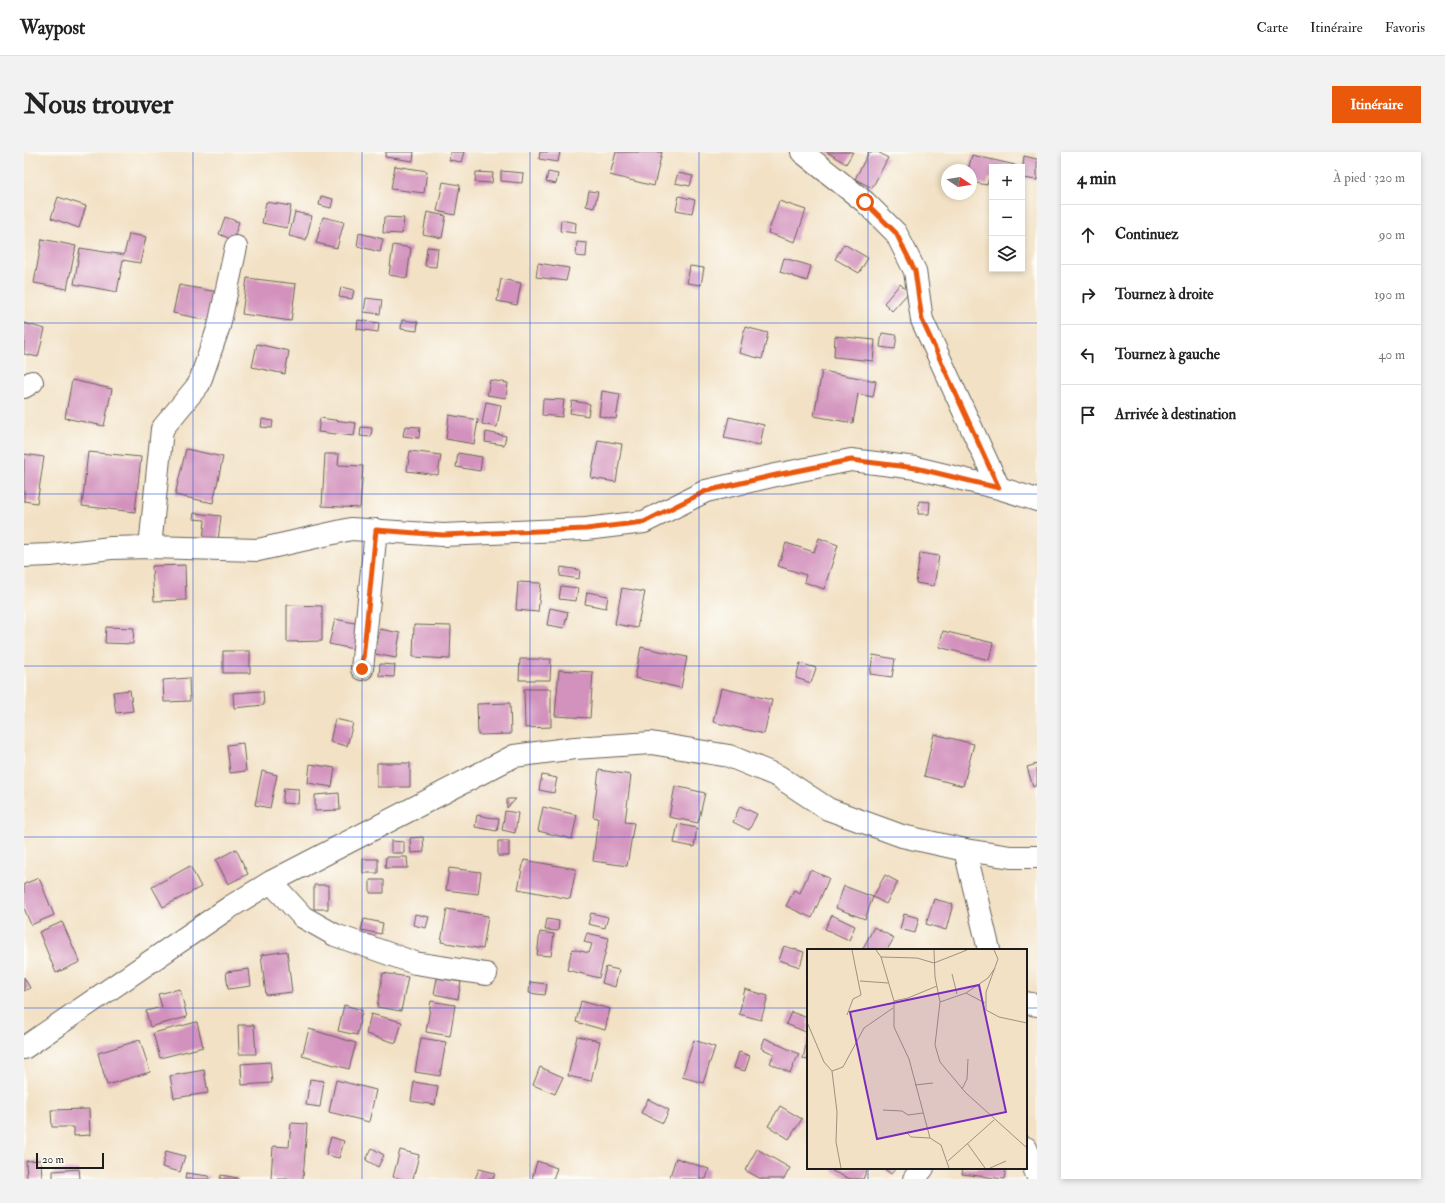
<!DOCTYPE html>
<html lang="fr">
<meta charset="utf-8">
<style>
:root{--surface:#fff;--page:#f2f2f2;--text:#222;--muted:#767676;--line:#e0e0e0;--accent:#ea580c}
body{margin:0;font-family:"IM FELL Double Pica",serif;background:var(--page);color:var(--text)}
.controls{position:absolute;right:12px;top:12px;display:grid;overflow:hidden;border-radius:0px;box-shadow:0 2px 6px #0003}
.controls button{width:36px;height:36px;display:grid;place-items:center;padding:0;border:0;border-bottom:1px solid var(--line);background:var(--surface);color:var(--text);font:20px sans-serif}
.compass{position:absolute;left:917px;top:12px;width:36px;height:36px;border-radius:50%;background:var(--surface);box-shadow:0 2px 6px #0003;rotate:102deg}
.scale{position:absolute;left:12px;bottom:10px;width:68px;box-sizing:border-box;padding-left:4px;border:2px solid #1c1c1c;border-top:0;font-size:11px;line-height:14px;white-space:nowrap;color:#1c1c1c;-webkit-text-stroke:3px #fdfcf7;paint-order:stroke}
.stop{position:absolute;width:12px;height:12px;margin:-9px;border:3px solid #ea580c;border-radius:50%;background:#fff}
.stop.end{background:#ea580c;border-color:#fff;box-shadow:0 1px 4px #0008}
.list{margin:0;padding:0;list-style:none}
h2{display:flex;justify-content:space-between;align-items:center;height:52px;margin:0;padding:0 16px;font-size:17px}
h2 small{font-size:13px;font-weight:400;color:var(--muted)}
.list li{display:grid;grid-template-columns:26px 1fr auto;gap:12px;align-items:center;box-sizing:border-box;height:60px;padding:0 16px;border-top:1px solid var(--line)}
.list b{display:block;font-size:15px;white-space:nowrap}
.list em{font-size:13px;font-style:normal;color:var(--muted)}
.icon{flex:none;width:22px;height:22px;fill:none;stroke:currentColor;stroke-width:2;stroke-linecap:round;stroke-linejoin:round}
.map{position:relative;flex:none;width:1013px;height:1027px;overflow:hidden;border-radius:0px}
header{display:flex;align-items:center;gap:24px;box-sizing:border-box;height:56px;padding:0 20px;background:var(--surface);border-bottom:1px solid var(--line)}
header strong{font-size:19px}
nav{display:flex;gap:22px;margin-inline-start:auto;font-size:14px}
.intro{display:flex;align-items:center;justify-content:space-between;box-sizing:border-box;height:96px;padding:0 24px}
h1{margin:0;font-size:28px}
.button{padding:10px 18px;border-radius:0px;background:var(--accent);color:#fff;font-size:14px;font-weight:700}
main{display:flex;gap:24px;padding:0 24px}
aside{flex:1;background:var(--surface);border-radius:0px;box-shadow:0 2px 6px #0003}
.map>svg:first-child{display:block}
</style>
<header>
<strong>Waypost</strong>
<nav><a>Carte</a><a>Itinéraire</a><a>Favoris</a></nav>
</header>
<div class="intro"><h1>Nous trouver</h1><a class="button">Itinéraire</a></div>
<main>
<div class="map">
<svg width="1013" height="1027" viewBox="0 0 1013 1027">
<rect width="100%" height="100%" fill="#fdfcf7"/>
<filter id="ink" filterUnits="userSpaceOnUse"><feTurbulence type="fractalNoise" baseFrequency=".025" numOctaves="2"/><feDisplacementMap in="SourceGraphic" scale="8" xChannelSelector="R" yChannelSelector="G"/><feConvolveMatrix kernelMatrix="1 2 1 2 8 2 1 2 1" color-interpolation-filters="sRGB"/></filter>
<filter id="wash" filterUnits="userSpaceOnUse"><feTurbulence type="fractalNoise" baseFrequency=".012" numOctaves="4" result="noise"/><feDisplacementMap in="SourceGraphic" scale="16" xChannelSelector="R" yChannelSelector="G"/><feGaussianBlur stdDeviation="0.9" result="paint"/><feColorMatrix in="noise" values="0 0 0 0 0 0 0 0 0 0 0 0 0 0 0 0 0 1.4 0 .05"/><feComposite in="paint" operator="in"/></filter>
<g filter="url(#wash)">
<rect width="100%" height="100%" fill="#f2e1c5"/>
<g id="blocks">
<!-- building -->
<path fill="#d392bd" d="M362,0H390L389,9L361,5Z
M426,0H440L437,10L425,8Z
M516,0H536L534,10L515,7Z
M592,0H638L630,34L586,23Z
M803,0H829L822,12Z
M845,0H854L864,6L848,36L831,27Z
M948,3L991,13L990,15H968V26H965L963,33L947,30V18H944Z
M1000,4L1013,7V28L998,26Z
M371,14L403,19L400,41L367,37Z
M477,19L499,21L498,31L477,29Z
M452,20L469,21L468,31L451,30Z
M524,20L534,22L532,32L522,30Z
M654,21L669,24L666,34L651,31Z
M419,30L436,33L431,63L413,59Z
M565,39L574,40L570,56L562,54Z
M297,44L309,47L307,56L295,53Z
M655,44L671,48L668,61L652,58Z
M34,45L62,54L55,76L27,66Z
M755,49L782,58L771,90L744,81Z
M242,50L267,54L263,76L238,71Z
M271,60L288,64L282,88L265,84Z
M403,60L422,64L418,86L399,82Z
M201,65L215,70L209,88L195,82Z
M299,65L320,70L313,96L292,91Z
M360,65L380,66L378,82L359,81Z
M537,68L552,71L551,81L536,79Z
M335,81L359,87L356,100L333,94Z
M105,82L122,85L116,111L99,108L93,140L50,132L56,96L100,103Z
M18,87L52,94L43,137L10,131Z
M553,90L563,91L562,105L552,104Z
M820,92L844,106L835,121L811,107Z
M369,93L387,96L383,126L365,123Z
M403,95L414,96L412,115L401,114Z
M760,106L787,114L783,129L756,120Z
M514,111L545,116L542,129L512,125Z
M666,114L680,116L677,133L663,131Z
M223,126L272,132L267,169L218,162Z
M477,127L497,131L493,153L473,149Z
M876,132L885,140L868,159L860,151Z
M155,133L194,140L188,169L149,161Z
M317,135L330,138L328,147L315,145Z
M342,146L358,148L356,162L340,160Z
M334,168L355,171L354,180L333,177Z
M378,168L394,170L393,179L377,177Z
M0,171L21,177L14,205L0,202Z
M721,175L744,181L738,207L715,201Z
M858,181L873,183L871,197L856,195Z
M811,184L851,188L849,209L810,205Z
M233,192L265,199L261,222L228,215Z
M798,219L852,229L849,245L834,242L829,271L790,264Z
M48,228L88,237L80,274L41,266Z
M466,228L484,231L482,246L463,243Z
M578,239L596,242L592,267L575,264Z
M519,247L540,248L538,265L518,263Z
M548,249L566,252L564,264L546,261Z
M462,250L477,253L473,275L458,272Z
M425,263L454,268L450,292L422,287Z
M705,265L740,273L736,293L700,286Z
M296,266L332,271L330,284L294,280Z
M238,267L249,269L248,276L237,275Z
M381,274L396,275L395,286L379,284Z
M337,275L348,276L347,285L336,284Z
M462,280L482,284L480,293L461,290Z
M574,288L598,292L592,330L567,326Z
M162,297L199,305L189,351L151,343Z
M386,299L417,303L414,323L383,319Z
M64,300L117,305L111,360L58,354Z
M434,301L458,305L456,319L432,315Z
M0,302L20,305L13,351L0,349Z
M301,302H315L314,313L339,314L336,356L298,354Z
M895,349L906,350L905,362H894Z
M170,361L197,364L194,389L179,388L181,368L169,367Z
M795,386L814,393L800,437L780,430L782,423L754,414L762,391L790,400Z
M896,401L915,404L910,434L892,431Z
M161,413L162,448L130,449L128,414Z
M537,415L556,418L555,427L536,424Z
M494,430L517,431L514,460L492,458Z
M537,434L554,436L552,449L535,447Z
M598,436L621,440L613,476L591,472Z
M563,440L584,444L582,456L561,452Z
M263,453L298,454V489L263,490Z
M526,456L544,460L540,476L523,473Z
M311,467L340,473L334,498L305,492Z
M390,473L427,474L426,507L389,505Z
M82,475L110,476L109,492L81,491Z
M356,477L376,481L372,506L351,502Z
M919,479L969,491L965,508L915,495Z
M617,495L663,505L657,536L611,526Z
M199,499H226V521H199Z
M849,503L871,507L868,525L846,522Z
M496,507H527L526,528H495Z
M776,511L792,516L787,531L772,526Z
M356,512L371,513L370,525L355,524Z
M535,518L569,520L566,566L531,564Z
M165,526L166,549L140,550L139,528Z
M697,536L748,548L740,582L689,570Z
M500,537H527V575L501,576Z
M106,538L109,559L92,561L89,540Z
M239,539L240,553L210,556L209,541Z
M486,551L487,582L454,583L453,552Z
M311,567L329,571L323,594L306,590Z
M910,582L950,592L939,634L900,624Z
M219,591L222,619L206,621L203,593Z
M353,611H386V635H353Z
M286,612L311,616L308,635L284,631Z
M1013,612V633L1009,635L1003,615Z
M575,618L607,623L601,670L610,671L603,714L569,709L574,666L569,665Z
M238,619L253,623L246,656L231,653Z
M518,623L533,626L530,641L515,638Z
M651,634L681,641L674,671L645,665Z
M260,636L275,637L274,652L258,651Z
M315,641L316,658L291,659V643Z
M483,647H492L483,656Z
M716,654L733,662L725,678L709,670Z
M519,655L553,663L548,687L514,679Z
M481,659L494,661L491,681L478,678Z
M453,663L475,667L473,679L451,675Z
M654,672L673,676L670,695L650,691Z
M399,685L400,700L387,701L386,686Z
M367,689L380,690V701H367Z
M474,689H485V704H474Z
M212,697L224,722L204,732L192,708Z
M362,705H383L384,716H361Z
M339,707H354V721H339Z
M500,708L552,717L546,747L494,737Z
M166,714L177,735L139,755L128,735Z
M425,716L457,720L454,742L422,738Z
M786,718L805,726L788,766L762,754L770,738L776,741Z
M861,723L874,730L862,752L849,745L841,767L812,756L820,734L849,745Z
M15,726L30,763L7,773L0,756V732Z
M346,728H360V741H346Z
M290,733H304V757H290Z
M910,747L929,752L922,778L902,772Z
M423,757L464,764L459,797L417,790Z
M567,761L584,765L581,776L564,772Z
M391,762L405,765L402,776L389,773Z
M880,762L895,766L891,781L876,777Z
M808,763L831,774L825,788L801,777Z
M340,767L359,771L357,782L337,778Z
M523,767L535,769L534,779L521,778Z
M38,770L56,810L32,821L15,780Z
M850,775L870,786L863,798H838Z
M516,780L530,782L527,804L513,803Z
M563,781L585,786L575,826L543,818L548,797L565,801L568,792L560,790Z
M760,794L780,800L776,815L755,808Z
M263,799L268,840L242,843L237,803Z
M582,815L595,818L591,835L578,831Z
M225,817L227,834L204,837L202,820Z
M359,821L384,825L377,859L353,855Z
M0,825L6,836L0,839Z
M413,826L437,830L434,847L410,842Z
M506,830L523,832L521,843L505,841Z
M156,837L163,865L126,875L122,859L138,855L134,842Z
M721,837L744,844L737,868L715,862Z
M407,849L431,853L426,884L402,880Z
M557,849L586,857L581,878L552,870Z
M320,853L338,858L333,883L314,879Z
M767,860L784,866V875L782,880L762,872Z
M347,862L378,870L372,891L342,882Z
M173,870L179,895L136,906L129,881Z
M214,873H230L232,902H215Z
M285,877L332,891L325,917L278,904Z
M553,884L576,889L567,929L544,924Z
M397,886L422,890L416,924L391,920Z
M741,886L775,902L766,921L746,911L750,902L737,896Z
M783,887H784V908L779,907Z
M116,888L126,920L83,933L74,901Z
M670,888L691,895L679,931L658,925Z
M715,900L726,904L721,919L710,916Z
M246,910L248,931L218,933L217,912Z
M516,915L539,925L531,942L509,933Z
M180,918L184,941L150,946L146,924Z
M286,927L300,929L296,955L282,953Z
M312,928L352,938L345,970L305,960Z
M390,930L414,934L411,953L387,949Z
M624,947L645,958L639,971L617,961Z
M756,954L778,967L765,987L744,974Z
M65,957L66,983L50,984V975H28L27,958Z
M267,971L283,972L279,1027H247L249,994L265,995Z
M307,985L320,989L315,1006L302,1003Z
M348,996L360,1003L354,1015L342,1008Z
M733,997L766,1016L760,1027H737L721,1018Z
M376,998L395,1003L389,1027H378L369,1025Z
M142,999L161,1004L156,1020L138,1015Z
M652,1006L685,1017L682,1027H645Z
M17,1008L18,1027H3L2,1009Z
M513,1009L533,1016L529,1027H508Z
M809,1016H844L839,1027H826L808,1019Z
M859,1016H872L867,1022Z
M939,1016H982L980,1027L938,1022Z
M55,1017L56,1027H29V1019Z
M455,1017L471,1021L469,1027H451Z
M162,1021L185,1024V1027H161Z
M197,1023L214,1026V1027H196Z"/>
</g>
</g>
<g filter="url(#ink)">
<use href="#blocks" fill-opacity="0" stroke="#676157" stroke-width="1"/>
<g fill="none" stroke-linecap="round" stroke-linejoin="round">
<!-- minor casing -->
<g stroke="#676157" stroke-width="24">
<path id="minor" d="M778,0L841,50L872,81L891,119L898,168L975,336
M0,235L8,230
M126,395L138,277L175,232L195,174L212,95
M0,404L26,403L87,396L126,395L234,398L327,377L419,383L562,377L620,370L682,339L752,323L827,308L892,316L975,336L1013,348
M338,517L352,378
M941,698L965,798
M247,730L279,765L311,783L391,811L462,822
M1002,851L1013,853
M1002,996L1013,1023
M890,1027L899,1016"/>
</g>
<!-- tertiary casing -->
<g stroke="#676157" stroke-width="24">
<path id="tertiary" d="M0,896L206,755L247,730L490,604L551,596L627,591L705,604L754,624L804,657L878,684L941,698L987,705H1013"/>
</g>
<!-- minor -->
<use href="#minor" stroke="#fff" stroke-width="22"/>
<!-- tertiary -->
<use href="#tertiary" stroke="#fff" stroke-width="22"/>
</g>
</g>
<g fill="none" stroke-linecap="round" stroke-linejoin="round" filter="url(#ink)">
<!-- route -->
<path stroke="#ea580c" stroke-width="5" d="M338,517L352,378L419,383L562,377L620,370L682,339L752,323L827,308L892,316L975,336L898,168L891,119L872,81L841,50"/>
</g>
<!-- grid -->
<path fill="none" stroke="#1d4ed8" stroke-width="1" stroke-opacity="0.55" d="M169,0V1027M338,0V1027M506,0V1027M675,0V1027M844,0V798M0,171H1013M0,342H1013M0,514H1013M0,685H1013M0,856H784M1002,856H1013M844,1016V1027"/>
<!-- overview -->
<g transform="translate(783 797)">
<rect width="220" height="220" fill="#f2e1c5"/>
<path fill="none" stroke="#9c9281" stroke-width="1" d="M69,1L74,8L110,9L127,14M127,1L128,28L133,53L128,96L133,113L159,144L220,199M187,1L191,10L179,43V61L192,68L220,74M74,8L87,52V78L102,110L123,189M127,14L160,1M145,25L150,45M53,32L81,34M159,44L178,54M87,52L101,49L130,37M133,53L159,44L181,29L188,19M40,66L46,50L54,46L45,1M0,73L17,113L25,122L30,163L29,193L34,219M25,122L36,118L57,79L86,59M108,136L126,134M155,140L160,130L161,110M76,161L95,162L101,166L116,164M99,183L104,188L123,189L134,196L142,219M160,194L178,219M141,212L187,171M183,219L199,212"/>
<path fill="#7b2cbf" fill-opacity="0.15" stroke="#7b2cbf" stroke-width="2" d="M172,36L199,163L70,190L43,63Z"/>
<rect width="220" height="220" fill="none" stroke="#1c1c1c" stroke-width="2"/>
</g>
</svg>
<div class="controls">
<button>+</button>
<button>−</button>
<button><svg class="icon" aria-label="layers" viewBox="0 0 24 24"><path d="M12 4l9 5-9 5-9-5zM3 14l9 5 9-5"/></svg></button>
</div>
<svg class="compass" viewBox="-18 -18 36 36"><path d="M0-13l5 13h-10z" fill="#e53935"/><path d="M0 13l5-13h-10z" fill="#767676"/></svg>
<div class="scale">20 m</div>
<div class="stop" style="left:841px;top:50px"></div>
<div class="stop end" style="left:338px;top:517px"></div>
</div>
<aside>
<h2>4 min<small>À pied · 320 m</small></h2>
<ul class="list">
<li><svg class="icon" aria-label="ahead" viewBox="0 0 24 24"><path d="M12 20V5M6 11l6-6 6 6"/></svg><div><b>Continuez</b></div><em>90 m</em></li>
<li><svg class="icon" aria-label="right" viewBox="0 0 24 24"><path d="M7 20v-9h11M14 6l5 5-5 5"/></svg><div><b>Tournez à droite</b></div><em>190 m</em></li>
<li><svg class="icon" aria-label="left" viewBox="0 0 24 24"><path d="M17 20v-9H6M10 6l-5 5 5 5"/></svg><div><b>Tournez à gauche</b></div><em>40 m</em></li>
<li><svg class="icon" aria-label="arrive" viewBox="0 0 24 24"><path d="M6 21V4h12l-3 4 3 4H6"/></svg><div><b>Arrivée à destination</b></div></li>
</ul>
</aside>
</main>
